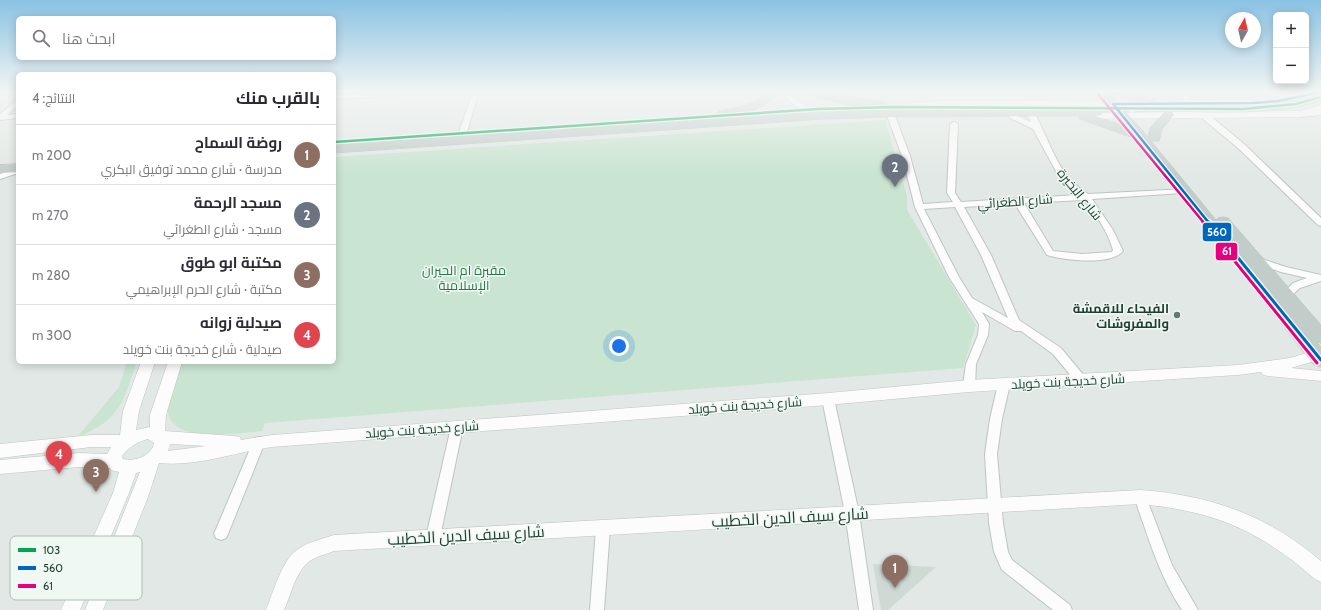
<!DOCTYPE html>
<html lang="ar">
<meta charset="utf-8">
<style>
:root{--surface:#fff;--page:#f7f7f7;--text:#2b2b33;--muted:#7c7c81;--line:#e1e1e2;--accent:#b45309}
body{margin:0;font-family:Cabin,Cairo,sans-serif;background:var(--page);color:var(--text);direction:rtl}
.controls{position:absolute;right:12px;top:12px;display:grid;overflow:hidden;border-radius:6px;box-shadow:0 2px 10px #0003}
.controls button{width:36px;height:36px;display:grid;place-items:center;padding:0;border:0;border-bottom:1px solid var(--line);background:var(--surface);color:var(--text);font:20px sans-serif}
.compass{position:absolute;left:1225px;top:12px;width:36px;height:36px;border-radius:50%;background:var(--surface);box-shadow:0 2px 10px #0003;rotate:8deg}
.you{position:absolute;left:619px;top:346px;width:14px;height:14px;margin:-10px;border:3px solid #fff;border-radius:50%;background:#1a73e8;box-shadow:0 0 0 6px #1a73e833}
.badge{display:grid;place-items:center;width:26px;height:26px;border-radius:50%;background:var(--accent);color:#fff;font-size:13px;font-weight:700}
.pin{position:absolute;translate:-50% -33px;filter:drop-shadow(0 1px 2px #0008)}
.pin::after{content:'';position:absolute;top:21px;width:14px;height:12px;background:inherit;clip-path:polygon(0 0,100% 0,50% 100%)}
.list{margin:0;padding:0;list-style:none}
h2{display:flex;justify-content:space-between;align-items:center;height:52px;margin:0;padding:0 16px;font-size:17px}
h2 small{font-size:13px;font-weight:400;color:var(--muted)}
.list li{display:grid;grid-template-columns:26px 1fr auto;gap:12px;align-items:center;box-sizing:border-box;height:60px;padding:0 16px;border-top:1px solid var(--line)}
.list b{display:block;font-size:15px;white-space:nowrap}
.list p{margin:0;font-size:13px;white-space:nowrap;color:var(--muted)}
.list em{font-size:13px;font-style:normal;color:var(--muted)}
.icon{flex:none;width:22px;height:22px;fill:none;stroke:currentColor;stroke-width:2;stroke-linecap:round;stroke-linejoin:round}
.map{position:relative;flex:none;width:1321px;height:610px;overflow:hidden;direction:ltr}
.search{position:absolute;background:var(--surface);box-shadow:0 2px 10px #0003;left:16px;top:16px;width:320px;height:44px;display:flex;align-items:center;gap:10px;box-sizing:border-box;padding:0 14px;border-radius:6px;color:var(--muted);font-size:15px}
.panel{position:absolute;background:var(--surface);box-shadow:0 2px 10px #0003;left:16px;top:72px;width:320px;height:292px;border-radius:6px;direction:rtl}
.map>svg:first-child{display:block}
</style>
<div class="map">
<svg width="1321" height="610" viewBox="0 0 1321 610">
<rect width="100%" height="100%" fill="#e2e8e5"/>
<!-- built -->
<path fill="#cfdad5" d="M873,564L936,567L888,610H881Z"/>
<!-- green -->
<path fill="#c9e4d0" d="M885,120L907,196V210L976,325L963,368L265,423L262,431C239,433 164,446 168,406C169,393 178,375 182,362H334V157Z
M127,362H137C122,402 122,418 80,436L79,435L119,387Z"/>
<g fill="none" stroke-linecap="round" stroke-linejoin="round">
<!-- trunk-tunnel -->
<path stroke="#bbc6c1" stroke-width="13" stroke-dasharray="13 6" stroke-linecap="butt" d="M1097,112H1152"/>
<!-- minor casing -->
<g stroke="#bfc5c2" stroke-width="2">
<path id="minor" d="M405,91H442L439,93L334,99V95Z
M473,91H479L467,132L466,134H460L459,132Z
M1175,91H1182L1195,104L1190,105Z
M1270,91H1277L1289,100L1284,101Z
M18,99V105L7,115L18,114V118L0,120V114Z
M887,111H893L894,113L910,156L923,204L953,202L947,193L950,124L954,122L958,124L955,193L961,202L1078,195L1065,184L1057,173L1033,129L1010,118L1009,116L1013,114L1031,122L1028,116L1032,114H1035C1047,136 1054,161 1071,181C1076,186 1082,190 1088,194L1186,189L1187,191L1186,193H1183L1092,199L1113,230L1123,251C1111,266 1063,260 1047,255L1015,204L964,207L991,255L1019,320L1061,348L1085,377L1087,380L1085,383L1081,384L1077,383L1053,354L1021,331H1015L982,312L989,324L988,335L976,364L975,386L973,389L969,390L965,389L963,386L966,364L978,335L979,324L949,277L915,207L902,156L886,113ZM1084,200C1096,214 1108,232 1113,250L1112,252L1082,254L1053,251L1024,203ZM955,207L981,255L1008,318L972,298L959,277L924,209Z
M1202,114H1208L1244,144L1321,218V226L1318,225L1238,148L1202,118Z
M18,168V173L0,179V174Z
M1256,257L1286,267L1321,275V281L1300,288L1289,298H1283L1281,296L1293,283L1307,278L1281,272L1253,262L1251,260Z
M1004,380L1008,381L1010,384L1002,419L997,454L1003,523L1008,552L1012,560L1070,605L1072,610H1053L1002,570L994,552L989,523L985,454L990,419L998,384L1000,381Z
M828,395L832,396L834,399L859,513L873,610H859L845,513L822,399L824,396Z
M457,422L461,424L463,427L440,537L438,541L433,543L428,541L426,537L451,427L453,424Z
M259,437L263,438L265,442L228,534L226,538L221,540L216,538L214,534L253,442L255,438Z
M1140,491L1145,493L1146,497L1172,565L1198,610H1182C1159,576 1148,536 1134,497L1135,493Z
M603,522L608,524L610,528L604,610H590L596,528L598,524Z"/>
</g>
<!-- tertiary casing -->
<g stroke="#bfc5c2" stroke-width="1">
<path id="tertiary" d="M778,91H787L817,116L815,118H809Z
M1314,91H1321V95L1278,104L1253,106L937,107L901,110L896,107L901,104L937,101L1253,100L1278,98Z
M1321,105V111L1300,117L1082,119L1077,116L1082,113L1300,111Z
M1317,350L1321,351V359L1291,368L1321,371V381L1268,376L1263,375L1261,372L1238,375L969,392L828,405L272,447C235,452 197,467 159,463L148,497L103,610H85L140,472L136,473L129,493L80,610H61L113,493L119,472L111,470L110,468L79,467L0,474V460L79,453L107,454L111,447H91L0,458V444L91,435H120L123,411L141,362H155L139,411L136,430L150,427V415L168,362H182L166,415L165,431L234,436L240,437L241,440L272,435L828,393L969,380L1238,365L1290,358ZM148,439L154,443C152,456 134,462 123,459L122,456C129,447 137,442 148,439ZM170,444L206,446L168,451Z
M1140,490C1210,495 1267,515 1321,561V582L1315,579C1259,530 1214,511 1140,504L334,551C327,554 320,555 313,559C296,568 292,593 284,610H266C273,593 282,560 297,550C307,542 322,539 334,535Z"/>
</g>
<!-- secondary casing -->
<g stroke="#bbc4c1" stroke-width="2">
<path id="secondary" d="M1321,109V115L1300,117L1295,114L1300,111Z"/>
</g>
<!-- trunk casing -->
<g stroke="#bbc5c1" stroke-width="1">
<path id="trunk" d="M764,91H776C769,111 741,113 723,118L719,117L717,114L719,111C732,108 759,106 764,91Z
M801,91H821L883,102L887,103L889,106L887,109L883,110L840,103L803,93Z
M1096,91H1108L1148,137L1150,128L1164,112H1172L1174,115L1162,129L1159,141H1151L1216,220L1218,218L1223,217L1228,218L1321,325V343L1317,342L1321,347V367L1314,365L1136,139L1080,119L1078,116L890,117L824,119L334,153V145L824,111L890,109L1097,108L1101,109L1103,112L1101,115L1095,116L1125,126Z
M1111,91H1128L1157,101L1159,104L1259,105L1301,99L1321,93V101C1265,118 1205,112 1147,111L1143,110L1141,107L1143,104L1113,93Z
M18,164V172L0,173V165Z"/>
</g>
<!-- minor -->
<use href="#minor" fill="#fbfcfb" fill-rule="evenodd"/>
<!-- tertiary -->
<use href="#tertiary" fill="#fbfcfb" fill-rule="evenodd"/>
<!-- secondary -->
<use href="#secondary" fill="#fbfcfb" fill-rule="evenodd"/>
<!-- trunk -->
<use href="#trunk" fill="#c2ccc9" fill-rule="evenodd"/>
<!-- bus-1 casing -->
<g stroke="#eff8f3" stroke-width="5">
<path id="bus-1" d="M334,142L818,109L894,107L1243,109L1296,104L1321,97"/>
</g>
<!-- bus-2-far1 casing -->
<g stroke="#eff8f3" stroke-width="5">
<path id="bus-2-far1" d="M1113,104L1209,223
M1113,104L1253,103L1278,101L1321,92"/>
</g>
<!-- bus-2 casing -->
<g stroke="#eff8f3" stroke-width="6">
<path id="bus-2" d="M1209,222L1321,360"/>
</g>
<!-- bus-3-far1 casing -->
<g stroke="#eff8f3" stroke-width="5">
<path id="bus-3-far1" d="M1098,94L1204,223"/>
</g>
<!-- bus-3 casing -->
<g stroke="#eff8f3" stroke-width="6">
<path id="bus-3" d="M1203,222L1317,363"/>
</g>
<!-- bus-1 -->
<use href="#bus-1" stroke="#00a651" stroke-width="2.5"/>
<!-- bus-2-far1 -->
<use href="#bus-2-far1" stroke="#0065bd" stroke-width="2.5"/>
<!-- bus-2 -->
<use href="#bus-2" stroke="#0065bd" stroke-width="3"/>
<!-- bus-3-far1 -->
<use href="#bus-3-far1" stroke="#e5007d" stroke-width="2.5"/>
<!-- bus-3 -->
<use href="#bus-3" stroke="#e5007d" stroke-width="3"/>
</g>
<!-- sky -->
<linearGradient id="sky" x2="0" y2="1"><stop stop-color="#8ac2e3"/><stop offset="0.52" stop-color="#f2f5f3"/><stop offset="1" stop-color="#f2f5f3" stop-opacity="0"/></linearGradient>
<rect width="1321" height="176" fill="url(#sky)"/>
<!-- markers -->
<circle fill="#637a71" stroke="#eff8f3" stroke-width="1.5" cx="1177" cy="315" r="4"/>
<g text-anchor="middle" stroke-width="3" stroke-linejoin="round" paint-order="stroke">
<!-- street labels -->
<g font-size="13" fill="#1e3e33" stroke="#eff8f3">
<text transform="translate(1080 194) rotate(51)" y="5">شارع البخيرة</text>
<text transform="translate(1015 201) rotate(-4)" y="5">شارع الطغرائي</text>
<text transform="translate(1068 381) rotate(-3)" y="5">شارع خديجة بنت خويلد</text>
<text transform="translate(745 405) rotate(-4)" y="5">شارع خديجة بنت خويلد</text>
<text transform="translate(422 429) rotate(-4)" y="5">شارع خديجة بنت خويلد</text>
</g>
<!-- park labels -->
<g font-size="13" fill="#23793f" stroke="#eff8f3">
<text x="464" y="275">مقبرة ام الحيران<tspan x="464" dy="15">الإسلامية</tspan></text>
</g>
<!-- poi labels -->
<g font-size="13" font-weight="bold" fill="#1e3e33" stroke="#eff8f3" text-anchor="end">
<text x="1169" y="313">الفيحاء للاقمشة<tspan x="1169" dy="15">والمفروشات</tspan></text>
</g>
<!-- near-street labels -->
<g font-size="16" fill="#1e3e33" stroke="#eff8f3">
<text transform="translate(790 517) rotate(-3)" y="6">شارع سيف الدين الخطيب</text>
<text transform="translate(466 535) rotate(-3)" y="6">شارع سيف الدين الخطيب</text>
</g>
</g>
<!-- legend -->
<rect x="10" y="536" width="132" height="64" rx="6" fill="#eff8f3" stroke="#b0c0b9" stroke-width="1"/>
<rect x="18" y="548" width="18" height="4" fill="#00a651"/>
<rect x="18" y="566" width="18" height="4" fill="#0065bd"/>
<rect x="18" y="584" width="18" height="4" fill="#e5007d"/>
<g font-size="11" fill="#1e3e33">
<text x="43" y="554">103</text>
<text x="43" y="572">560</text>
<text x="43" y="590">61</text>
</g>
<g stroke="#eff8f3" stroke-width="1.5">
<rect x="1202" y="222" width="30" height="20" rx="4" fill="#0065bd"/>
<rect x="1215" y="242" width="23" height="19" rx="4" fill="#e5007d"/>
</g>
<g font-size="11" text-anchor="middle" font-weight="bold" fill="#fff">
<text x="1217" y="236">560</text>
<text x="1227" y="255">61</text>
</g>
</svg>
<div class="controls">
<button>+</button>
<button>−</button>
</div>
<svg class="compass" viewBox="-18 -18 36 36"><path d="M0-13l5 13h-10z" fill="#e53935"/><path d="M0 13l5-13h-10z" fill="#7c7c81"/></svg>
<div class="you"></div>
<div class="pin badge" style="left:895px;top:588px;background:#8d6e63">1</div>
<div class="pin badge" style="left:895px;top:187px;background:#6b7280">2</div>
<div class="pin badge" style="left:96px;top:492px;background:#8d6e63">3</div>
<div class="pin badge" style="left:59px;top:474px;background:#e0444e">4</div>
<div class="search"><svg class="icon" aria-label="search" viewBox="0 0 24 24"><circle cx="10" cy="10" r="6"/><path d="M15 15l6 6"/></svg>ابحث هنا</div>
<section class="panel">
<h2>بالقرب منك<small>النتائج: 4</small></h2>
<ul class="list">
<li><span class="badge" style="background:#8d6e63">1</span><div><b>روضة السماح</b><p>مدرسة · شارع محمد توفيق البكري</p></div><em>200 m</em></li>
<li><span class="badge" style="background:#6b7280">2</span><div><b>مسجد الرحمة</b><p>مسجد · شارع الطغرائي</p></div><em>270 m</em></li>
<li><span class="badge" style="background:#8d6e63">3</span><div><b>مكتبة ابو طوق</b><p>مكتبة · شارع الحرم الإبراهيمي</p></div><em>280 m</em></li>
<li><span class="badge" style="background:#e0444e">4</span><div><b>صيدلبة زوانه</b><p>صيدلية · شارع خديجة بنت خويلد</p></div><em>300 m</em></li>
</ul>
</section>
</div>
